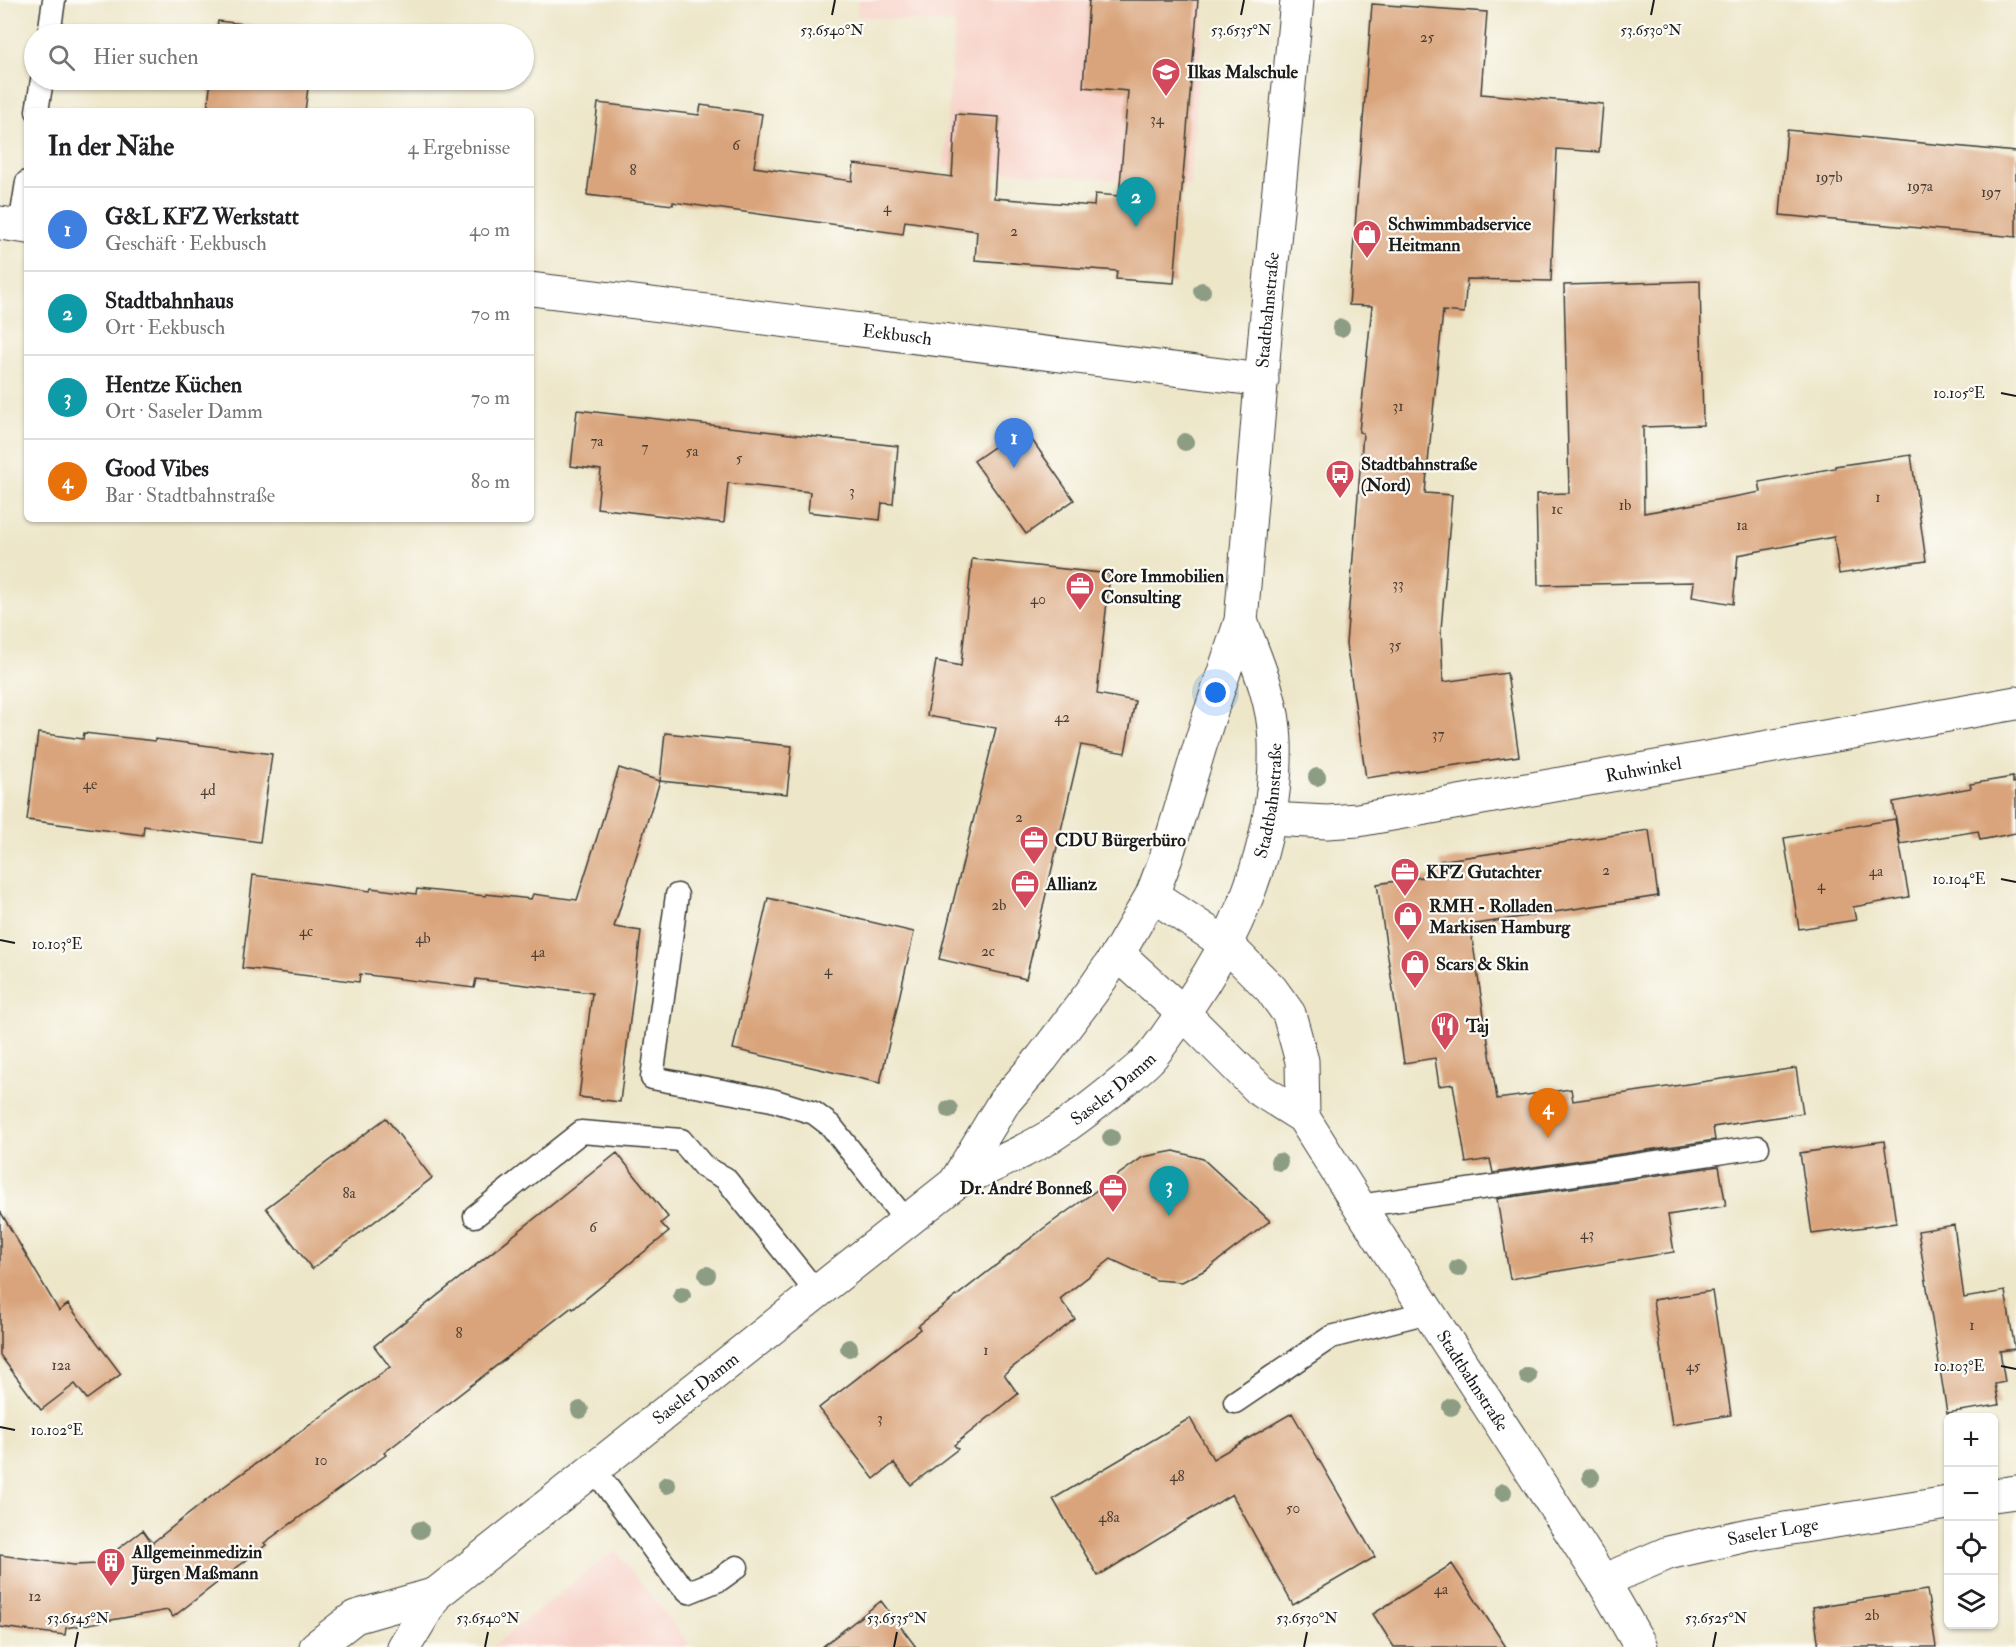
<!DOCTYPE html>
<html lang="de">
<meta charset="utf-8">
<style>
:root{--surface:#fff;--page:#f2f2f2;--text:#202124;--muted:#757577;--line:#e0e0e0;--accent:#0b8043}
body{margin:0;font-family:"IM FELL Double Pica",serif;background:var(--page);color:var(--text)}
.controls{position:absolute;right:18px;bottom:18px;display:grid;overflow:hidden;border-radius:9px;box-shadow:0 2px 4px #0004}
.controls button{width:54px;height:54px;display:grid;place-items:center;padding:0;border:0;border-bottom:2px solid var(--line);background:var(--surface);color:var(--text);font:30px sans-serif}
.you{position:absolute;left:1216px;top:693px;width:21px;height:21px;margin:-15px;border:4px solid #fff;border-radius:50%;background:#1a73e8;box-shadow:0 0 0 9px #1a73e833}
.badge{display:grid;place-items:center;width:39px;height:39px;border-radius:50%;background:var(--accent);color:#fff;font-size:20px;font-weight:700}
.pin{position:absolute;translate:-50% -50px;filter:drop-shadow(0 2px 3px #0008)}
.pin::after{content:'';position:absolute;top:32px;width:21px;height:18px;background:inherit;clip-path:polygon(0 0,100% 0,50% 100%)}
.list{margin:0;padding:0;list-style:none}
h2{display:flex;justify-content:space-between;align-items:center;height:78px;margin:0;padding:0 24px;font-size:26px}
h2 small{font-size:20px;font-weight:400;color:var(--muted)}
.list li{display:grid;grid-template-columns:39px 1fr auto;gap:18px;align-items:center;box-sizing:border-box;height:84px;padding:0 24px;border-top:2px solid var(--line)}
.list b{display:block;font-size:22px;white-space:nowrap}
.list p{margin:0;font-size:20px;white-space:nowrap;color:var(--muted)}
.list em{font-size:20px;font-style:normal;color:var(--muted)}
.icon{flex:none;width:33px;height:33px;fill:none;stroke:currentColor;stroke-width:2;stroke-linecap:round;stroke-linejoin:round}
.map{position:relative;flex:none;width:2016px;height:1647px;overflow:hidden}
.search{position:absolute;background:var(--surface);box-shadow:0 2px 4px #0004;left:24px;top:24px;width:510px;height:66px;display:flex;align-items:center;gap:15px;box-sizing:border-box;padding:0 21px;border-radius:33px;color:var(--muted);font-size:22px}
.panel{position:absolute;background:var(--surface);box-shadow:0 2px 4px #0004;left:24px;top:108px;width:510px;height:414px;border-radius:9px}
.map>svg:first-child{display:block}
</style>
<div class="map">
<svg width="2016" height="1647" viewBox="0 0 2016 1647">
<rect width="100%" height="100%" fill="#fdfcf7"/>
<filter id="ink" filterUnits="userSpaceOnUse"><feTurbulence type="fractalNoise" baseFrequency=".0167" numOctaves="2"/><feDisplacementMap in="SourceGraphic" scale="12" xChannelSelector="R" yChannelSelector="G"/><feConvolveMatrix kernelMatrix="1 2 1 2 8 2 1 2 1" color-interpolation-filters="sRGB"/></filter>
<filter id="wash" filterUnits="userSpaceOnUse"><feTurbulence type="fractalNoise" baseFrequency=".008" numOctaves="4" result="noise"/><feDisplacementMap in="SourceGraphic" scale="24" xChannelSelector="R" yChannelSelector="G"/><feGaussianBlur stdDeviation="1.35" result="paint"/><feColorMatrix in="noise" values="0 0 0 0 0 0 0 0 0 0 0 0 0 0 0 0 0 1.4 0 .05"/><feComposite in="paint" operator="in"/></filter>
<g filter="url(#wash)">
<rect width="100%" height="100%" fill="#ede6c9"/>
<!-- built -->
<path fill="#f7d1c8" d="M859,0H1204L1189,185L944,167L955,24L857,16Z
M615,1550L691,1647H492Z"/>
<g id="blocks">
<!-- building -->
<path fill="#d9a47c" d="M1089,0H1198L1174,283L1116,279L1117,271L975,260L977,231L905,221L903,234L673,202V205L587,195L598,103L699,115L701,105L762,114L754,167L852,181L854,164L952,177L956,114L999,117L994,198L1094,206L1095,194L1119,196L1128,91L1083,87Z
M1372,4L1487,12L1481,94L1603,104L1599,152L1557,149L1551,281L1467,279L1464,313L1443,311L1425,493L1452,495L1441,630L1443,682L1507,673L1519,756L1366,778L1346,644L1363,433L1359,432L1372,306L1349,305Z
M218,21L314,32L313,34H216Z
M211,80H309L305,111H207Z
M1787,130L2016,152V237L1780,215Z
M1700,281L1703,425L1643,427L1644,513L1761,492L1759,482L1835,468V466L1911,455L1926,561L1839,574L1834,537L1738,555L1733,604L1692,597L1694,582L1538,585L1536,494L1569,493L1564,285Z
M577,410L898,446L893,504L882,503L880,520L808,512L810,492L728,483L724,523L597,508L601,470L571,466Z
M1023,427L1074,500L1026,534L974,461Z
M972,559L1110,574L1097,694L1135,701L1125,753L1081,745L1026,979L939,959L996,728L927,716L936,661L961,666Z
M38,733L83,739L84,733L155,741V739L272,754L260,842L144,826L143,835L27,820Z
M665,733L792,746L787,794L660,781Z
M619,768L660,781L614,927L641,931L620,1102L579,1097L592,993L476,979L474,988L360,974L359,982L242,968L253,875L370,891L371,888L416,894L417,889L486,896V894L531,899L533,894L577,900Z
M2013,777V783L2016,782V833L1980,840L1978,831L1900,844L1893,802L1971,788L1970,784Z
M1895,819L1909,897L1853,907L1856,920L1799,929L1784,838Z
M1649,830L1658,896L1470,925L1497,1099L1571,1089L1573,1101L1796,1068L1803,1113L1713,1127L1715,1140L1493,1173L1490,1159L1466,1163L1453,1084L1439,1086L1435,1058L1404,1063L1377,884L1442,874L1440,861Z
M768,898L914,932L880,1083L733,1049Z
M386,1118L432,1178L312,1269L266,1208Z
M1884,1141L1896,1223L1812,1234L1800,1153Z
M1174,1151L1203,1159L1270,1221L1207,1269L1182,1282L1156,1280L1111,1259L1060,1299L1075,1319L1004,1374L1018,1394L954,1445L958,1449L911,1485L894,1463L874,1479L819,1408L920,1329L918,1326L1044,1228L1143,1157Z
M617,1153L668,1217L661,1223L669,1232L573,1309L572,1307L384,1453L386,1455L264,1543L266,1545L173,1617L168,1610L66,1628L65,1635L0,1627V1555L74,1565L98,1564L143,1530L152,1543L222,1488L390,1367L374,1346Z
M1719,1166L1726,1206L1668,1215L1674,1252L1510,1279L1497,1199Z
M0,1211L59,1311L68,1304L121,1374L87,1399L75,1384L41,1410L0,1355Z
M1954,1225L1964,1298L2005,1291L2015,1349L2000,1351L2005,1382L1995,1384L1999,1405L1947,1413L1918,1231Z
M1712,1291L1731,1415L1672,1425L1653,1300Z
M1292,1413L1375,1557L1293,1605L1232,1494L1098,1576L1053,1499L1190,1418L1213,1459Z
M1452,1564L1506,1647H1394L1373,1614Z
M1927,1590L1936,1647H1819L1813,1607Z
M881,1601L916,1647H822Z"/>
</g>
</g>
<g filter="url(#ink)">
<use href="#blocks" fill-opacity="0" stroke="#3b3a36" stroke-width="1.5"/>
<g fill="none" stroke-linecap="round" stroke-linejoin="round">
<!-- lane casing -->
<g stroke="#3b3a36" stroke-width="25">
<path id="lane" d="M49,34L54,0
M37,111L42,80
M20,226L27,182
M677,895L652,1078L772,1100L814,1113L831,1126L907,1222
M1359,1206L1758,1147
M475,1216L581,1132L681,1140L704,1167L725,1178L817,1293
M1235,1402L1331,1337L1428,1312
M594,1469L676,1580L689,1592L719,1580L737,1567"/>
</g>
<!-- street casing -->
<g stroke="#3b3a36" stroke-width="35">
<g id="street">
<path d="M0,223L27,227"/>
<path id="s1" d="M531,289L1262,380"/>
<path id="s2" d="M1270,819L1327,822L1358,820L2016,703"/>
<path d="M1994,1495L2016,1492"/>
<path id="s3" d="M1603,1581L1668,1553L1748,1535L1948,1503"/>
</g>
</g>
<!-- secondary casing -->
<g stroke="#3b3a36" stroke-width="35">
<g id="secondary">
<path d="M1152,895L1226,944L1271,989L1289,1014L1302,1061L1303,1117"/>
<path id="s4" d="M1118,954L1183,1013L1260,1090L1303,1117L1359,1206L1603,1581L1641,1647"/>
</g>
</g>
<!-- primary casing -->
<g stroke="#3b3a36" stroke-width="35">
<g id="primary">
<path id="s5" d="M955,1183L1004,1102L1042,1058L1091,993L1118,954L1152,895L1166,858L1207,723L1241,621L1265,336L1297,0"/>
<path d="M316,1647L355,1617L436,1594"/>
<path id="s6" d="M404,1647L436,1594L955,1183C986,1168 1019,1155 1049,1137C1072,1123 1093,1106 1114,1089C1126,1079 1138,1070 1149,1059C1159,1048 1167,1035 1176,1023C1236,942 1278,845 1275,742C1274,700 1256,660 1241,621"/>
</g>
</g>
<!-- lane -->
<use href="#lane" stroke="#fff" stroke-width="22"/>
<!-- street -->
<use href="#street" stroke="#fff" stroke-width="33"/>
<!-- secondary -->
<use href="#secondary" stroke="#fff" stroke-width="33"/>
<!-- primary -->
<use href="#primary" stroke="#fff" stroke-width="33"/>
</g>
<!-- trees -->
<g fill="#8d9d84">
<circle cx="1202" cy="291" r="9"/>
<circle cx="1341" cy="328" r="9"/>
<circle cx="1185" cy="442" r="9"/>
<circle cx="1317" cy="777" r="9"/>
<circle cx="949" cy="1109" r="9"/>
<circle cx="1111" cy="1138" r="9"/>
<circle cx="1279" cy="1162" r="9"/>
<circle cx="1458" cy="1268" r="9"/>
<circle cx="707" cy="1275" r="9"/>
<circle cx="682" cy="1295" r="9"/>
<circle cx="849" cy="1348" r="9"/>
<circle cx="1528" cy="1376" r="9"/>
<circle cx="1451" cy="1407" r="9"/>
<circle cx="580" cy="1410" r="9"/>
<circle cx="1591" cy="1477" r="9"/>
<circle cx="667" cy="1485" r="9"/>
<circle cx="1503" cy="1492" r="9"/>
<circle cx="420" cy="1530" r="9"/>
</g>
</g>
<!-- ticks -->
<path fill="none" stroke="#1c1c1c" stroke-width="2" d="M832,15L835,0M1241,15L1244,0M1651,15L1654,0M2001,393L2016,396M2001,879L2016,882M0,940L15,943M2001,1366L2016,1369M0,1427L15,1430M75,1647L78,1632M485,1647L488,1632M894,1647L897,1632M1304,1647L1307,1632M1713,1647L1716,1632"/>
<!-- icons -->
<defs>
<g id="school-pin" transform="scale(1.5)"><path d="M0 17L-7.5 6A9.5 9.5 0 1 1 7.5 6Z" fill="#d1495b" stroke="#fdfcf7"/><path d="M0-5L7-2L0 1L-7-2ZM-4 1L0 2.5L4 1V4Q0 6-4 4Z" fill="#fff"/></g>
<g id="shop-pin" transform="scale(1.5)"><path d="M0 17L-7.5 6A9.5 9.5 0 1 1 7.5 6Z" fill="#d1495b" stroke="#fdfcf7"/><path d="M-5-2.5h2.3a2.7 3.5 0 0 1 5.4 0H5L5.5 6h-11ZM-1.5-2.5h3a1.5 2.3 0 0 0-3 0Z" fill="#fff"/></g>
<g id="bus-pin" transform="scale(1.5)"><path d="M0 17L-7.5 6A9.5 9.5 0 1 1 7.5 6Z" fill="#d1495b" stroke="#fdfcf7"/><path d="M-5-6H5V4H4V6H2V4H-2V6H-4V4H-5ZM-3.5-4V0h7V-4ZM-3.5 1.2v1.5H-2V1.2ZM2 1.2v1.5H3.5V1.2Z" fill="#fff"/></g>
<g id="office-pin" transform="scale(1.5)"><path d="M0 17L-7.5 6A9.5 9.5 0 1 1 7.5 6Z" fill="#d1495b" stroke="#fdfcf7"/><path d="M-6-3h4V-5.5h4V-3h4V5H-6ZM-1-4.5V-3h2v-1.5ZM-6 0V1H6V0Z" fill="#fff"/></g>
<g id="restaurant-pin" transform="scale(1.5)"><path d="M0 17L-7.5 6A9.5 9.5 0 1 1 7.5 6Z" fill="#d1495b" stroke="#fdfcf7"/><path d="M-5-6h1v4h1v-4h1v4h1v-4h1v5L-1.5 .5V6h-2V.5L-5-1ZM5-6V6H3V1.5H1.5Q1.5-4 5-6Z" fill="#fff"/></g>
<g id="building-pin" transform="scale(1.5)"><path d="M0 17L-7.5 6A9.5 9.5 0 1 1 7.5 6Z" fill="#d1495b" stroke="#fdfcf7"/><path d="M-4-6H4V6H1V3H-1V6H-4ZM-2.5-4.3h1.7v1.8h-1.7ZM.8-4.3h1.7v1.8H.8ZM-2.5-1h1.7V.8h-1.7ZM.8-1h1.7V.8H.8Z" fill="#fff"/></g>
</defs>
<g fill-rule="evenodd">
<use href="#school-pin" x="1166" y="72"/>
<use href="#shop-pin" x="1367" y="234"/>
<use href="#bus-pin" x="1340" y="474"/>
<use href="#office-pin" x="1080" y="586"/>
<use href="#office-pin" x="1034" y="840"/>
<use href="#office-pin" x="1405" y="872"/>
<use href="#office-pin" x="1025" y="884"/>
<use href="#shop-pin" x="1408" y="916"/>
<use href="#shop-pin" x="1415" y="964"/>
<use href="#restaurant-pin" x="1445" y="1026"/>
<use href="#office-pin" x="1113" y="1188"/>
<use href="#building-pin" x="111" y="1562"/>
</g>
<g text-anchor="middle" stroke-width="4.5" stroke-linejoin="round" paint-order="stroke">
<!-- number labels -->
<g font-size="15" fill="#4b3e34">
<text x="1427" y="42">25</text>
<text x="1157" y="124">34</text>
<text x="736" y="150">6</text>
<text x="633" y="175">8</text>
<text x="1829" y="182">197b</text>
<text x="1920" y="191">197a</text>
<text x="1991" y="197">197</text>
<text x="887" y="212">4</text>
<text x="1014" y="236">2</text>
<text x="1398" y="411">31</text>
<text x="597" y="446">7a</text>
<text x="645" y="452">7</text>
<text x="692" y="456">5a</text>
<text x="739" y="463">5</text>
<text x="852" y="496">3</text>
<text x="1878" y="502">1</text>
<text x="1625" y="510">1b</text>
<text x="1557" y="514">1c</text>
<text x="1742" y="530">1a</text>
<text x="1398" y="589">33</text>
<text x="1038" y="604">40</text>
<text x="1395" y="650">35</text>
<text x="1062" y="722">42</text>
<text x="1438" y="739">37</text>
<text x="90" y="789">4e</text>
<text x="208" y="795">4d</text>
<text x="1019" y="822">2</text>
<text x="1606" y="875">2</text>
<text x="1876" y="876">4a</text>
<text x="1821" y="890">4</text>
<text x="999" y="910">2b</text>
<text x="306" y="936">4c</text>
<text x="423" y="943">4b</text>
<text x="988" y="956">2c</text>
<text x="538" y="957">4a</text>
<text x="828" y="975">4</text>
<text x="349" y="1198">8a</text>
<text x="593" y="1232">6</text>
<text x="1587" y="1239">43</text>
<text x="1972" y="1330">1</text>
<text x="459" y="1338">8</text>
<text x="986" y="1355">1</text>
<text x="61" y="1370">12a</text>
<text x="1693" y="1371">45</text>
<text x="880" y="1423">3</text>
<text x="321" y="1465">10</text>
<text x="1177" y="1481">48</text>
<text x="1293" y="1513">50</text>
<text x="1109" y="1522">48a</text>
<text x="1441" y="1594">4a</text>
<text x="35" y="1601">12</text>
<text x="1872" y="1620">2b</text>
</g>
<!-- poi labels -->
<g font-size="18" font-weight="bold" fill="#1c1c1c" stroke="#fdfcf7" text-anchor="start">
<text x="1187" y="78">Ilkas Malschule</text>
<text x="1388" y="230">Schwimmbadservice<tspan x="1388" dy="21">Heitmann</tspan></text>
<text x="1361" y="470">Stadtbahnstraße<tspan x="1361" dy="21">(Nord)</tspan></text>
<text x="1101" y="582">Core Immobilien<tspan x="1101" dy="21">Consulting</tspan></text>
<text x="1055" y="846">CDU Bürgerbüro</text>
<text x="1426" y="878">KFZ Gutachter</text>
<text x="1046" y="890">Allianz</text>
<text x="1429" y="912">RMH - Rolladen<tspan x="1429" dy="21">Markisen Hamburg</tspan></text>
<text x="1436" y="970">Scars &amp; Skin</text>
<text x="1466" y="1032">Taj</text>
<text x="1092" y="1194" text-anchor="end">Dr. André Bonneß</text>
<text x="132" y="1558">Allgemeinmedizin<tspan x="132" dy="21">Jürgen Maßmann</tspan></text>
</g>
<!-- street labels -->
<g font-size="18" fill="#1c1c1c" stroke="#fdfcf7">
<text dy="6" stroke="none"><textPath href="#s5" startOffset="950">Stadtbahnstraße</textPath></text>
<text dy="6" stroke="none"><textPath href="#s1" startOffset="369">Eekbusch</textPath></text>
<text dy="6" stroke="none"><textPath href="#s2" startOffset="378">Ruhwinkel</textPath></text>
<text dy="6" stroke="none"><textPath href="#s6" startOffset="1245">Stadtbahnstraße</textPath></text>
<text dy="6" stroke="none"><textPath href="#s6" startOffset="909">Saseler Damm</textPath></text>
<text dy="6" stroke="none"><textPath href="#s4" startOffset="561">Stadtbahnstraße</textPath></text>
<text dy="6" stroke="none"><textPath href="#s6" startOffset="393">Saseler Damm</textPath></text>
<text dy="6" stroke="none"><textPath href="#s3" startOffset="178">Saseler Loge</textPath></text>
</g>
</g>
<g font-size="15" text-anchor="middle" fill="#1c1c1c" stroke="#fdfcf7" stroke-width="4.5" stroke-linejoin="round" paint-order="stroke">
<text x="832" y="35">53.6540°N</text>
<text x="1241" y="35">53.6535°N</text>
<text x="1651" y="35">53.6530°N</text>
<text x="1959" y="398">10.105°E</text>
<text x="1959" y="884">10.104°E</text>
<text x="57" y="949">10.103°E</text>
<text x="1959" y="1371">10.103°E</text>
<text x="57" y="1435">10.102°E</text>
<text x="78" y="1623">53.6545°N</text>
<text x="488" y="1623">53.6540°N</text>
<text x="897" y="1623">53.6535°N</text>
<text x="1307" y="1623">53.6530°N</text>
<text x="1716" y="1623">53.6525°N</text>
</g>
</svg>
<div class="controls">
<button>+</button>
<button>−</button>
<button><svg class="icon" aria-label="locate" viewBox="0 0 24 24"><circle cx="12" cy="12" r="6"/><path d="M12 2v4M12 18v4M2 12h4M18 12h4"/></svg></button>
<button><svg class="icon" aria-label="layers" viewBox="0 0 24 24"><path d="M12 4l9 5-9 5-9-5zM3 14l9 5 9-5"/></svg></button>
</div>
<div class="you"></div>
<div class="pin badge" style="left:1014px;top:468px;background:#3f7fe0">1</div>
<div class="pin badge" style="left:1136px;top:227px;background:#0f9aa8">2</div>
<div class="pin badge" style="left:1169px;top:1216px;background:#0f9aa8">3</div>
<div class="pin badge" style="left:1548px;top:1138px;background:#e8710a">4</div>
<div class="search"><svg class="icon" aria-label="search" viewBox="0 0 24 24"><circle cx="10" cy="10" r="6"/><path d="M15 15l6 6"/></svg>Hier suchen</div>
<section class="panel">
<h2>In der Nähe<small>4 Ergebnisse</small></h2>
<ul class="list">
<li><span class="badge" style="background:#3f7fe0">1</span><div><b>G&amp;L KFZ Werkstatt</b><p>Geschäft · Eekbusch</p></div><em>40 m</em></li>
<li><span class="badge" style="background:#0f9aa8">2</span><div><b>Stadtbahnhaus</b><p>Ort · Eekbusch</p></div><em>70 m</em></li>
<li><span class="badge" style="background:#0f9aa8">3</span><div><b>Hentze Küchen</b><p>Ort · Saseler Damm</p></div><em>70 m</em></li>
<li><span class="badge" style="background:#e8710a">4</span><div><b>Good Vibes</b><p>Bar · Stadtbahnstraße</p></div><em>80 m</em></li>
</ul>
</section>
</div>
